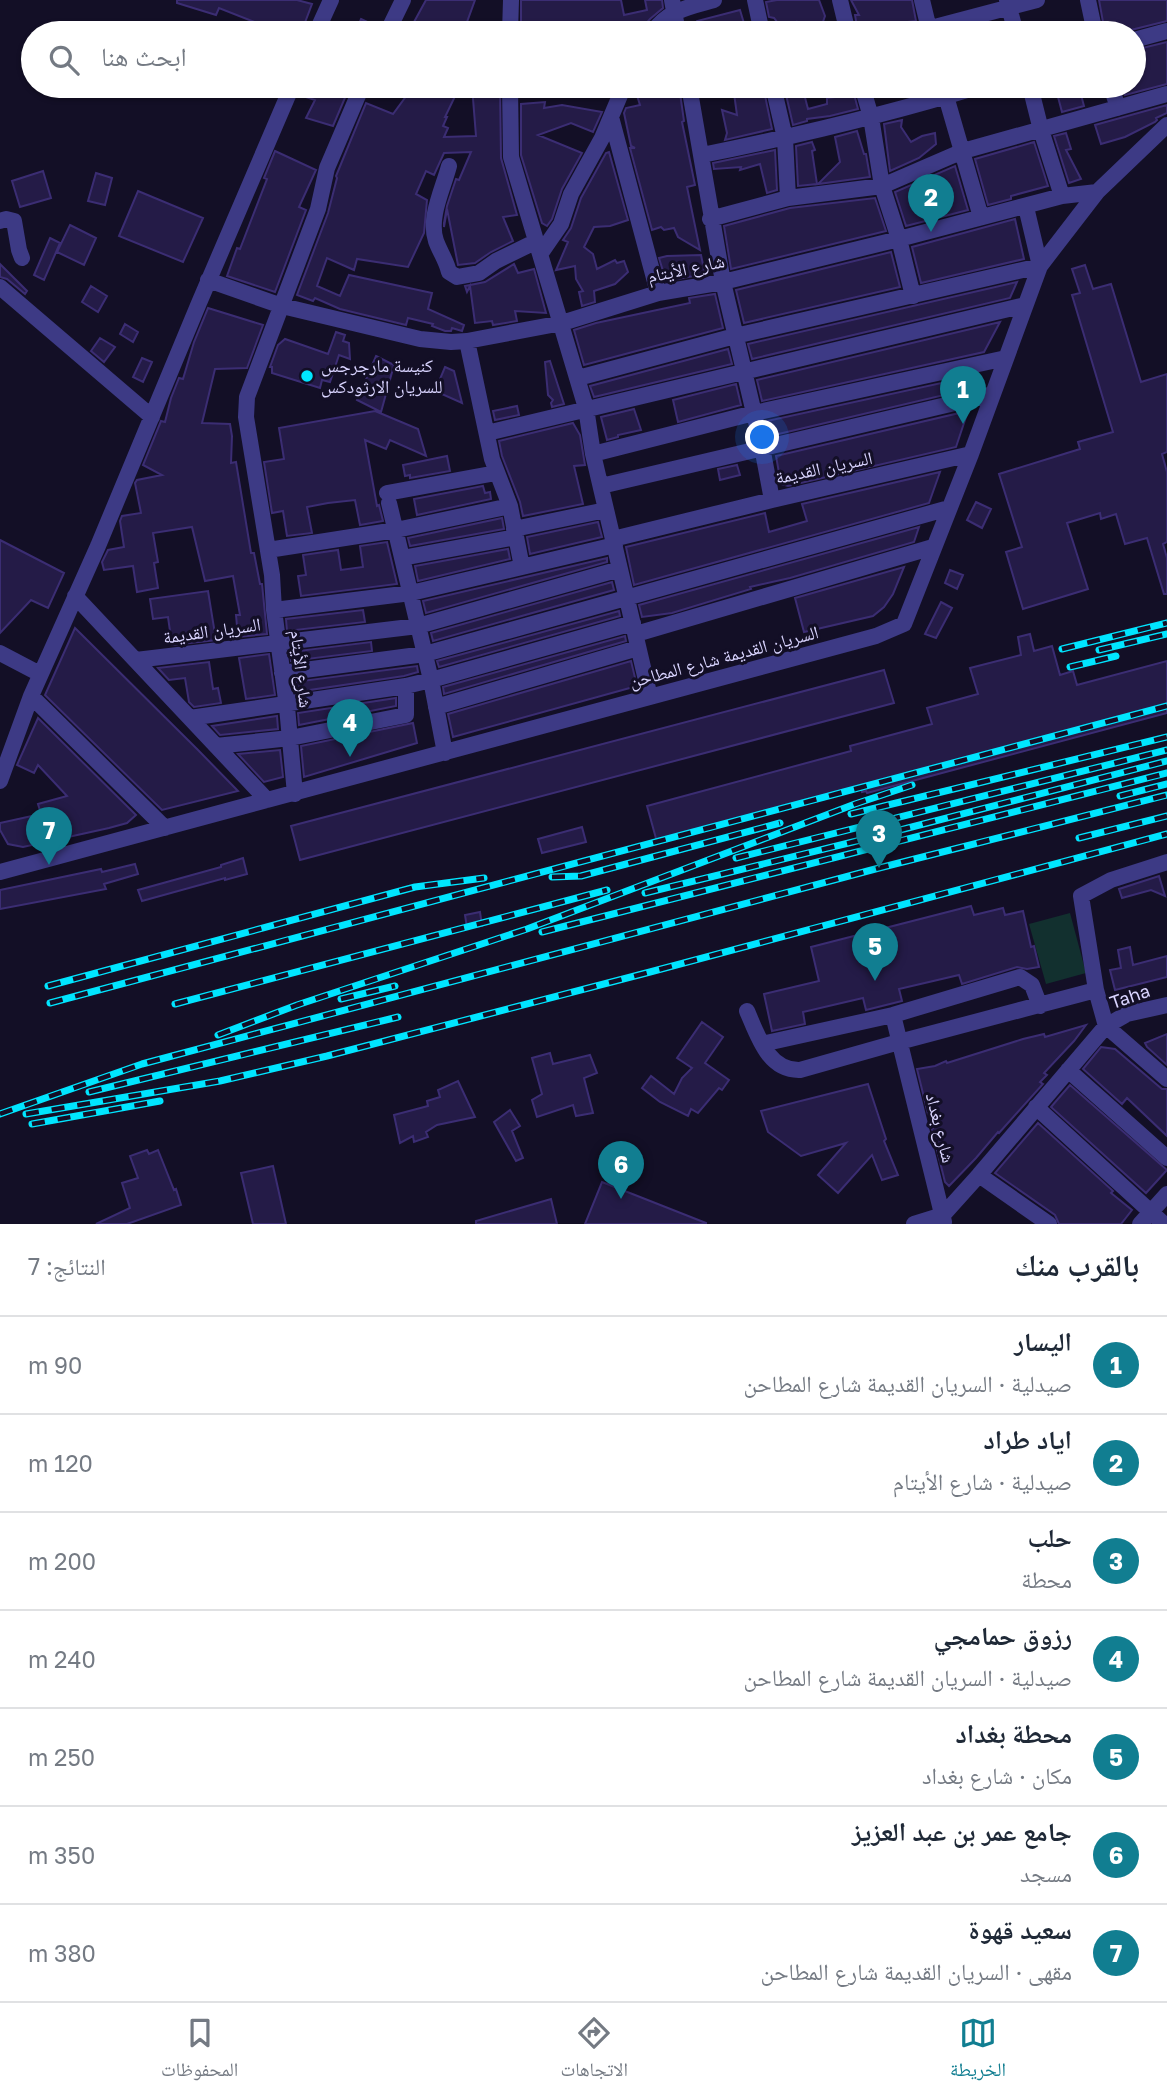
<!DOCTYPE html>
<html lang="ar">
<meta charset="utf-8">
<style>
:root{--surface:#fff;--page:#f6f6f7;--text:#1f2937;--muted:#747a83;--line:#e0e1e3;--accent:#117e91}
body{margin:0;font-family:"Golos Text","Noto Naskh Arabic",sans-serif;background:var(--page);color:var(--text);direction:rtl}
.you{position:absolute;left:763px;top:438px;width:24px;height:24px;margin:-18px;border:5px solid #fff;border-radius:50%;background:#1a73e8;box-shadow:0 0 0 10px #1a73e833}
.badge{display:grid;place-items:center;width:46px;height:46px;border-radius:50%;background:var(--accent);color:#fff;font-size:23px;font-weight:700}
.pin{position:absolute;translate:-50% -58px;filter:drop-shadow(0 2px 4px #0008)}
.pin::after{content:'';position:absolute;top:37px;width:24px;height:21px;background:inherit;clip-path:polygon(0 0,100% 0,50% 100%)}
.list{margin:0;padding:0;list-style:none}
h2{display:flex;justify-content:space-between;align-items:center;height:91px;margin:0;padding:0 28px;font-size:30px}
h2 small{font-size:23px;font-weight:400;color:var(--muted)}
.list li{display:grid;grid-template-columns:46px 1fr auto;gap:21px;align-items:center;box-sizing:border-box;height:98px;padding:0 28px;border-top:2px solid var(--line)}
.list b{display:block;font-size:26px;white-space:nowrap}
.list p{margin:0;font-size:23px;white-space:nowrap;color:var(--muted)}
.list em{font-size:23px;font-style:normal;color:var(--muted)}
.icon{flex:none;width:38px;height:38px;fill:none;stroke:currentColor;stroke-width:2;stroke-linecap:round;stroke-linejoin:round}
.map{position:relative;flex:none;width:1167px;height:1224px;overflow:hidden;direction:ltr}
.search{position:absolute;background:var(--surface);box-shadow:0 2px 5px #0004;left:21px;right:21px;top:21px;height:77px;display:flex;align-items:center;gap:18px;box-sizing:border-box;padding:0 24px;border-radius:38px;color:var(--muted);font-size:26px}
.sheet{height:777px;background:var(--surface)}
nav{display:flex;justify-content:space-around;align-items:center;box-sizing:border-box;height:98px;border-top:2px solid var(--line);background:var(--surface);font-size:19px;color:var(--muted)}
nav a{display:grid;justify-items:center;gap:4px}
nav .on{color:var(--accent)}
.map>svg:first-child{display:block}
</style>
<div class="map">
<svg width="1167" height="1224" viewBox="0 0 1167 1224">
<rect width="100%" height="100%" fill="#130f26"/>
<!-- green -->
<path fill="#12302f" d="M1070,913L1086,973L1046,984L1029,924Z"/>
<!-- building -->
<path fill="#241b47" stroke="#3b2d73" stroke-width="2" d="M177,0H297L312,4L301,33H282L219,8L216,15L177,3Z
M426,0H475L463,33H408Z
M521,0H621L624,15L647,10L645,0H662L663,8L650,19L643,27L642,33H521Z
M777,0H819L825,16L819,33H806L797,22L790,33H782L780,26L774,18L769,17L766,2Z
M851,0H912L916,21L890,24L897,30L885,33H858L855,15H859Z
M1099,0H1167V21L1131,30L1126,33H1105Z
M740,10L746,30L732,33H691L697,21Z
M361,19L378,27L377,33H355Z
M1167,42V84L1125,95L1122,86H1134V50Z
M302,86H350L333,126L306,118L315,100L300,95Z
M393,86H460L445,117H447L443,126L448,128L444,137L476,136L472,86H500L501,158L517,215L503,217L513,241L491,252L475,263L458,265L447,209L444,227V223L447,206L456,179L459,180L471,152L444,153L434,175L426,171L416,194L427,200L424,233L408,267L357,259L354,270L327,258L317,286L340,296L349,275L432,293L428,309L464,325L462,331L452,328L451,331H445L432,326L433,324L408,318L406,325L340,309L315,298L313,301L297,295L328,213L337,178L336,176L366,103L393,114L407,95Z
M634,86H679L684,121L682,122L695,185L687,187L700,250L678,237L674,228L664,230L661,227L652,230L630,148H635L631,146L624,113L626,108L640,105Z
M733,86H763L772,129L725,140L727,133L722,110L737,115Z
M784,86H802L808,109L827,104V98L843,96L845,86L846,88L852,87L858,109L830,116L807,119V121L793,125Z
M1080,91L1084,106L1062,112L1058,97Z
M545,102L544,108L562,105L602,112L593,132L571,123L538,135L582,153L562,189L552,219L547,226L542,223L521,155V104Z
M1167,105V113L1156,118L1157,120L1155,122L1125,137L1101,144L1095,125Z
M902,120L901,127L911,142L922,136L935,133L936,144L919,158L890,171L884,124Z
M857,131L864,154H866L870,177L818,184L840,162L835,137Z
M1066,133L1071,149L1066,150L1081,179L1069,183L1054,136Z
M812,142L815,150L812,151L817,184L798,186L796,146Z
M1034,142L1048,186L1011,196V199L988,205L975,159Z
M775,150L777,190L767,193L760,164L740,170L741,167L714,169L713,163Z
M275,151L316,170L299,207L306,210L275,292L227,276L237,248L240,249L267,179L264,178Z
M609,152L628,220L610,226L594,227L584,247L593,254L597,269L615,260L617,263L624,261L628,272L615,284L594,291L595,302L582,306L579,292L583,291L576,279L575,266L556,270L568,242L563,240L571,228L581,198L606,153Z
M955,166L968,210L906,226L895,192Z
M43,171L51,198L20,207L12,181Z
M96,173L112,178L105,205L88,201Z
M138,191L203,218L183,262L119,236Z
M875,198L886,231L731,269L724,226L790,208Z
M1015,219L1024,259L921,283L912,247Z
M70,225L96,238L84,265L57,252Z
M50,238L60,243L44,280L34,275Z
M891,252L900,287L744,323L736,290Z
M701,255L705,274L666,281L659,258L667,256Z
M0,264L27,291L25,294L7,279L0,277Z
M514,264L518,273L534,269L546,313L515,311L517,321L493,325L492,321L475,323L470,286L467,292L465,286L485,282Z
M1085,265L1093,289L1111,284L1141,382L1167,374V452L1162,454L1167,472V542L1163,544L1167,558V594H1164L1147,538L1125,544L1116,514L1101,519L1100,513L1067,523L1088,589L1023,609L1006,552L1022,547L999,474L1080,449L1078,442L1113,432L1072,295L1080,293L1072,269Z
M1017,282L1010,298L752,359L748,344Z
M91,286L107,296L98,312L82,302Z
M715,294L723,328L584,365L574,330L596,323L690,303L689,298Z
M208,308L263,325L247,368L215,369L202,423L230,424L232,436L231,463L236,462L251,553H254L260,584H262L267,634L238,637L236,615H240L233,576L205,581L192,527L153,533L158,562L154,563L158,588L137,592L133,566L104,570L102,562L108,550L124,547L120,521L122,516L141,513L135,483L137,480L162,475L143,465L161,421L165,422L171,398L179,378L183,379L194,342Z
M1000,322L984,352L762,401L757,380Z
M125,324L138,332L133,342L120,334Z
M336,332L345,335L343,341L349,343L350,359L339,355L330,382L322,380L320,388L272,373V367H270L278,345L285,339L328,354Z
M100,338L115,347L104,362L91,351Z
M728,349L732,364L594,397L590,386Z
M376,356L394,365L381,412L357,400Z
M142,358L152,362L143,382L133,377Z
M550,361L564,404L552,407L551,403L553,400L548,395L545,362Z
M445,367L454,371L462,403L435,391Z
M978,375L974,388L770,436L767,421Z
M736,384L741,405L678,422L673,400Z
M517,406L519,415L495,420L493,411Z
M634,409L641,430L618,435V437L607,440L601,417Z
M375,411L418,429L426,456L390,440L386,449L365,440L377,506L379,505L383,521L360,525L355,500L328,503L307,507L312,533L287,536L283,511L272,513L264,462L284,459L279,428Z
M968,411L956,447L788,486L781,484L776,456Z
M573,423L580,435L585,465L574,466L583,504L523,516L520,502L502,456L499,441Z
M447,456L450,471L410,478V475L405,476L403,465Z
M737,465L740,475L720,480L718,469Z
M940,472L929,503L634,585L626,547L765,513L769,532L807,521L802,504Z
M483,486L485,493L490,492L491,499L417,515L414,499Z
M976,502L991,509L982,528L967,520Z
M502,518L504,529L410,546L408,538Z
M598,522L602,537L530,554L527,537Z
M919,527L914,542L790,578L750,587L751,589L672,613L642,617L639,605Z
M0,540L64,573L48,608L31,600L0,633Z
M387,542L397,584L301,596L298,576L306,575L303,555L338,550L341,570L363,567L360,546Z
M508,549L510,559L418,581L415,566Z
M607,558V562L426,613L423,601Z
M904,567L893,594L884,607L873,616L804,632L795,598Z
M950,570L963,575L957,589L945,583Z
M612,582L614,590L433,641L431,633Z
M208,591L216,640L172,645L168,617L153,619L150,599Z
M941,602L952,608L936,638L925,634Z
M363,610L365,622L287,631L286,619Z
M619,611L620,616L439,667L437,661Z
M75,628L198,750L238,791L162,810L46,696L45,695Z
M1030,634L1034,651L1052,646L1060,675L1073,671L1077,685L1167,661V713L867,793L866,791L862,792L861,787L657,842L647,806L851,751L850,746L932,724L927,708L978,694L970,668L1021,655L1018,637Z
M625,636L626,641L444,694L443,687Z
M371,642L372,651L291,661L290,652Z
M269,654L275,695L246,699L239,658Z
M631,661L637,686L453,737L448,714Z
M209,662L213,689L218,688L221,703L194,707L189,702L185,678L169,680L158,668Z
M417,666L418,672L404,676L296,692L294,682Z
M884,670L894,703L300,860L291,826Z
M396,698V706L299,725L298,713Z
M277,716L278,729L220,735L212,726Z
M38,718L136,815L127,823L109,828L23,847L8,844L0,830V823L41,814L38,804L67,796L38,765L34,773L17,765Z
M413,723L417,743L304,777L301,746Z
M280,750L283,777L264,782L238,754Z
M582,827L586,842L542,853L538,839Z
M243,858L247,874L225,880V878L142,901L138,890L221,867V865Z
M135,864L138,874L104,884L106,889L0,909V890L101,869L102,872Z
M1159,876L1165,896L1151,890L1122,898L1119,889Z
M971,906L974,915L1003,908L1005,915L1023,911L1031,947L1034,946L1039,967L1027,969L1017,967L962,984L959,975L899,989L902,1001L866,1010L863,998L803,1012L805,1024L772,1031L764,994L819,981L811,947Z
M480,912L482,926L467,928L465,915Z
M1130,947L1133,965L1167,956V977L1115,990L1110,970L1121,968L1118,950Z
M702,1022L723,1037L705,1063L729,1080L722,1090L719,1088L698,1113L691,1109L688,1116L660,1102L642,1088L651,1076L674,1094L682,1078L692,1068L677,1058Z
M1086,1025L1074,1041L1044,1073L1047,1075L1040,1082L1043,1084L999,1133L998,1132L976,1158L949,1186L945,1182L937,1150L939,1149L936,1147L932,1129L937,1124L928,1114L917,1069L935,1066L946,1061L947,1063L1023,1039L1044,1034L1045,1037Z
M1167,1034V1065L1147,1047L1145,1043Z
M1101,1047L1115,1049L1162,1089H1167V1136L1127,1098L1122,1104L1083,1069Z
M550,1053L553,1064L590,1055L597,1073L584,1078L593,1113L576,1116L573,1105L537,1117L532,1100L542,1094L532,1058Z
M458,1081L475,1117L437,1125L426,1132L428,1137L414,1142L413,1136L400,1143L394,1115L428,1106L427,1101L440,1097L438,1090Z
M868,1084L886,1139L884,1141L898,1175L882,1180L872,1155L838,1193L818,1175L846,1143L801,1156L768,1132L761,1111Z
M1070,1085L1167,1170L1146,1193L1051,1107Z
M510,1110L520,1126L512,1131L523,1158L516,1161L494,1122Z
M1038,1123L1113,1191L1111,1193L1132,1210L1121,1224H1059L1055,1215L995,1173Z
M147,1150L149,1154L158,1150L174,1190L176,1189L181,1205L127,1224H96L130,1208L122,1183L138,1178L130,1156Z
M273,1166L286,1224H253L241,1173Z
M602,1182L706,1223V1224H585Z
M551,1199L557,1224H476V1221Z"/>
<g fill="none" stroke-linecap="round" stroke-linejoin="round">
<!-- minor -->
<path stroke="#3d3a85" stroke-width="16" d="M672,0L678,33
M755,0L762,33
M840,0L848,33
M922,0L930,33
M1007,0L1016,33
M1088,0L1095,33
M316,33L331,0
M387,33L403,0
M510,33L511,0
M652,33C668,10 689,7 714,0
M912,33L1037,0
M1134,40L1167,31
M510,86L511,157L586,408L593,454L650,697
M689,86L723,282L762,447L772,500L971,454
M773,86L785,138L788,198
M862,86L871,117L882,186L899,239L913,296
M943,86L981,217
M1030,86L1041,130L1062,196
M1111,86L1118,108
M611,117L658,293
M702,155C796,136 889,114 980,86
M449,166C443,189 428,218 436,241C440,252 446,260 449,272L457,277L479,273L496,261L537,241
M710,219L788,198L882,186L963,151L1167,94
M0,221L6,219L14,221L19,250L22,258
M541,253L561,224L571,194L602,138L624,86
M208,280L282,306L420,339L451,342L467,341L562,323L658,293L723,282L899,239L1062,196L1097,192
M0,287L152,417
M467,341L492,459L510,506L522,567
M578,378L735,336L1040,266L1026,207
M487,433L1025,305
M593,454L754,413L1006,358
M601,486L993,394
M387,493L496,473
M389,503L431,680L445,753
M514,529L606,510
M613,539L772,500
M268,550L396,530L510,506
M402,558L516,537
M75,596L267,800
M274,610L411,593L615,545
M636,634L933,547
M0,653L40,674
M136,660L418,626L620,569
M282,673L425,654L949,508
M31,696L165,828
M436,707L638,648
M190,718L406,686L431,680L633,623
M216,746L290,738L406,715V686
M0,781L31,696L98,546L199,303L292,86
M295,794L287,707L274,610L272,575L246,417L247,397L318,209L327,168L362,86
M1167,862L1111,880L1081,896L1096,990L1106,1026L1167,1079
M0,872L876,636L904,624L971,454L1040,266L1097,192L1167,125
M747,1011C758,1036 768,1071 800,1070L899,1042L1096,990
M893,1015L944,1222
M762,1044L893,1015L1020,977L1032,985L1040,1006
M1068,1070L1167,1158
M1036,1107L1164,1224
M979,1175L1049,1224
M914,1224L943,1215L979,1175L1106,1026L1127,1014L1167,1005
M1140,1224L1167,1194"/>
<!-- rail casing -->
<g stroke="#00e5ff" stroke-width="7">
<path id="rail" d="M1062,649L1167,623
M1099,650L1167,634
M1070,667L1116,656
M1120,796L1167,784
M851,814L1167,737
M1079,838L1167,816
M736,858L1167,750
M552,877L581,876L780,823
M645,893L873,837L1167,761
M542,932L1167,773
M48,986L415,887L484,878
M341,999L395,986
M50,1003L1167,706
M175,1004L607,890
M218,1035L297,1005L527,929L855,804L912,785
M89,1092L398,1017
M0,1114L142,1064L879,868L1167,795
M26,1114L220,1081L327,1056L650,972L1167,834
M32,1124L160,1101"/>
</g>
<!-- rail -->
<use href="#rail" stroke="#130f26" stroke-width="4.5" stroke-dasharray="13" stroke-linecap="butt"/>
</g>
<!-- markers -->
<circle fill="#00e5ff" stroke="#130f26" stroke-width="2.5" cx="307" cy="376" r="7"/>
<g text-anchor="middle" stroke-width="6" stroke-linejoin="round" paint-order="stroke">
<!-- street labels -->
<g font-size="18" fill="#d9d4ff" stroke="#130f26">
<text transform="translate(686 269) rotate(-12)" y="6">شارع الأيتام</text>
<text transform="translate(824 468) rotate(-12)" y="6">السريان القديمة</text>
<text transform="translate(212 631) rotate(-8)" y="6">السريان القديمة</text>
<text transform="translate(724 657) rotate(-15)" y="6">السريان القديمة شارع المطاحن</text>
<text transform="translate(301 669) rotate(83)" y="6">شارع الأيتام</text>
<text transform="translate(1130 997) rotate(-19)" y="6">Taha</text>
<text transform="translate(940 1128) rotate(76)" y="6">شارع بغداد</text>
</g>
<!-- poi labels -->
<g font-size="18" fill="#d9d4ff" stroke="#130f26" text-anchor="start">
<text x="321" y="372">كنيسة مارجرجس<tspan x="321" dy="21">للسريان الارثودكس</tspan></text>
</g>
</g>
</svg>
<div class="you"></div>
<div class="pin badge" style="left:963px;top:424px">1</div>
<div class="pin badge" style="left:931px;top:232px">2</div>
<div class="pin badge" style="left:879px;top:868px">3</div>
<div class="pin badge" style="left:350px;top:757px">4</div>
<div class="pin badge" style="left:875px;top:981px">5</div>
<div class="pin badge" style="left:621px;top:1199px">6</div>
<div class="pin badge" style="left:49px;top:865px">7</div>
<div class="search"><svg class="icon" aria-label="search" viewBox="0 0 24 24"><circle cx="10" cy="10" r="6"/><path d="M15 15l6 6"/></svg>ابحث هنا</div>
</div>
<section class="sheet">
<h2>بالقرب منك<small>النتائج: 7</small></h2>
<ul class="list">
<li><span class="badge">1</span><div><b>اليسار</b><p>صيدلية · السريان القديمة شارع المطاحن</p></div><em>90 m</em></li>
<li><span class="badge">2</span><div><b>اياد طراد</b><p>صيدلية · شارع الأيتام</p></div><em>120 m</em></li>
<li><span class="badge">3</span><div><b>حلب</b><p>محطة</p></div><em>200 m</em></li>
<li><span class="badge">4</span><div><b>رزوق حمامجي</b><p>صيدلية · السريان القديمة شارع المطاحن</p></div><em>240 m</em></li>
<li><span class="badge">5</span><div><b>محطة بغداد</b><p>مكان · شارع بغداد</p></div><em>250 m</em></li>
<li><span class="badge">6</span><div><b>جامع عمر بن عبد العزيز</b><p>مسجد</p></div><em>350 m</em></li>
<li><span class="badge">7</span><div><b>سعيد قهوة</b><p>مقهى · السريان القديمة شارع المطاحن</p></div><em>380 m</em></li>
</ul>
</section>
<nav>
<a class="on"><svg class="icon" aria-label="map" viewBox="0 0 24 24"><path d="M3 6l6-2 6 2 6-2v14l-6 2-6-2-6 2zM9 4v14M15 6v14"/></svg>الخريطة</a>
<a><svg class="icon" aria-label="directions" viewBox="0 0 24 24"><path d="M12 3l9 9-9 9-9-9zM9 14v-3h6M13 9l2 2-2 2"/></svg>الاتجاهات</a>
<a><svg class="icon" aria-label="saved" viewBox="0 0 24 24"><path d="M7 4h10v16l-5-4-5 4z"/></svg>المحفوظات</a>
</nav>
